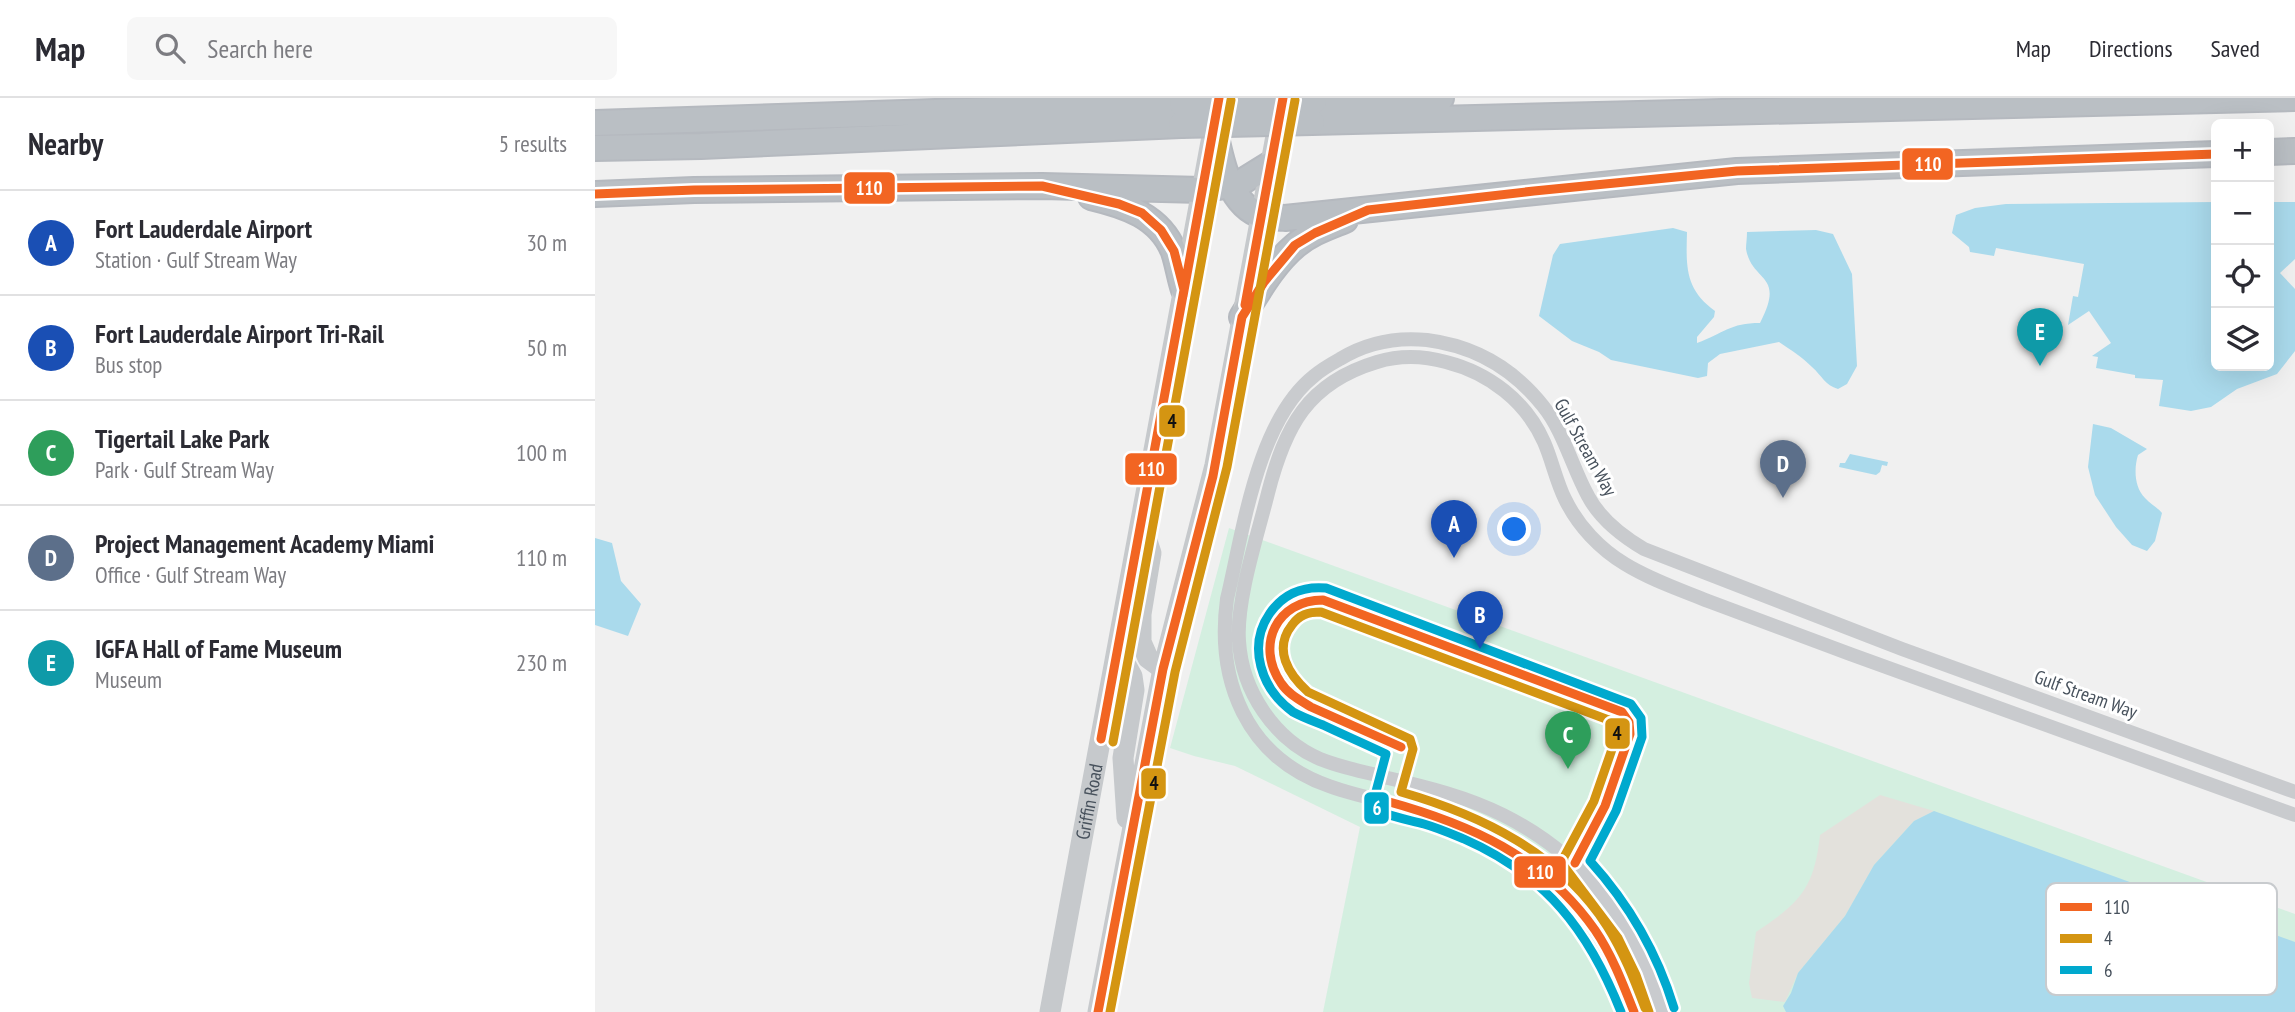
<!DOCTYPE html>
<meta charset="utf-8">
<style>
:root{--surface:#fff;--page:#f7f7f7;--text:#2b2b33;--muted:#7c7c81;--line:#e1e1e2;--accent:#db2777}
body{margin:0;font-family:"PT Sans Narrow",sans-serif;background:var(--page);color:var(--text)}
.controls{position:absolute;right:21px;top:21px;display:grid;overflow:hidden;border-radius:10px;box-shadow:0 7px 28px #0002}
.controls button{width:63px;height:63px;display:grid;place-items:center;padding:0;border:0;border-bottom:2px solid var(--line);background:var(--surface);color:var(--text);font:35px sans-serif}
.you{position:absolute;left:920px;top:432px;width:24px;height:24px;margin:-18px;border:5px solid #fff;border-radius:50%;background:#1a73e8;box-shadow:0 0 0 10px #1a73e833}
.badge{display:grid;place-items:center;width:46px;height:46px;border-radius:50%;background:var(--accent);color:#fff;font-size:23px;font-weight:700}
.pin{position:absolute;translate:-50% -58px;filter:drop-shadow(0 2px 4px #0008)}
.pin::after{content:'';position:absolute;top:37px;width:24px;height:21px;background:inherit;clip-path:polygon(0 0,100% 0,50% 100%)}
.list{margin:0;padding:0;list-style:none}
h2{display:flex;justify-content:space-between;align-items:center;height:91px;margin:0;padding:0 28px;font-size:30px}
h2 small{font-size:23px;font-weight:400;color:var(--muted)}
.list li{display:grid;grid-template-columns:46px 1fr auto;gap:21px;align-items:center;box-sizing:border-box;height:105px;padding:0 28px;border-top:2px solid var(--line)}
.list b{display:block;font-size:26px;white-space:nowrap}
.list p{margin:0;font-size:23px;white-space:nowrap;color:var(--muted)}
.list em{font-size:23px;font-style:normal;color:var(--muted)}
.icon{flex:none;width:38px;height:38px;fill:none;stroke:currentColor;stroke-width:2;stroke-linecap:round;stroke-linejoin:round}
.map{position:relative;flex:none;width:1700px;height:914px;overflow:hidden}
header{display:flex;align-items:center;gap:42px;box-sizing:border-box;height:98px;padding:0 35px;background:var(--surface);border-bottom:2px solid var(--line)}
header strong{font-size:33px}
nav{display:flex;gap:38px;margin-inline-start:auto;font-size:24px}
.search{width:490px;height:63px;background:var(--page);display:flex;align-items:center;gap:18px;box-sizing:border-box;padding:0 24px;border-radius:10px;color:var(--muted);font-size:26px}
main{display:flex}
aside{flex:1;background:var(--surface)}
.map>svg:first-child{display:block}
</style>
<header>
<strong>Map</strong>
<div class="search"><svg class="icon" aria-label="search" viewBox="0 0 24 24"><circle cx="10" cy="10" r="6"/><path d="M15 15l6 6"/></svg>Search here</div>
<nav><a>Map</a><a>Directions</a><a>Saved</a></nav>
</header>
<main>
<aside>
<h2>Nearby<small>5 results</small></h2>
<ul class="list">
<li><span class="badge" style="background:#1a4fb4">A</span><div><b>Fort Lauderdale Airport</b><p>Station · Gulf Stream Way</p></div><em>30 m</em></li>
<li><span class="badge" style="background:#1a4fb4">B</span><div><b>Fort Lauderdale Airport Tri-Rail</b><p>Bus stop</p></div><em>50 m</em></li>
<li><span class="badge" style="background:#2e9e5b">C</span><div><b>Tigertail Lake Park</b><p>Park · Gulf Stream Way</p></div><em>100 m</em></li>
<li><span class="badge" style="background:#5c6f8a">D</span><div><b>Project Management Academy Miami</b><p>Office · Gulf Stream Way</p></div><em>110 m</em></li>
<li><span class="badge" style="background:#0f9aa8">E</span><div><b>IGFA Hall of Fame Museum</b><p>Museum</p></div><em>230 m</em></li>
</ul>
</aside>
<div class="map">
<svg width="1700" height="914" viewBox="0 0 1700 914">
<rect width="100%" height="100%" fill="#f0f0f0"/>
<!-- green -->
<path fill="#d4efe0" d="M634,430L1700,816V914H728L765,729L640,668L599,658L575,650Z"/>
<!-- sand -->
<path fill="#e3e1dc" d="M1285,697L1339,713L1319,723L1279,767L1250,818L1203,875L1190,904L1157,900L1154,885L1161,834C1204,805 1219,792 1225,737Z"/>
<!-- water -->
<path fill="#aadaec" d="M1621,104V268H1674V104H1700V161L1685,175L1700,191V253L1682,276L1642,291L1616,309L1596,313L1564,308L1568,282L1540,280V277L1501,270L1503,259L1497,258L1516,245L1494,213L1473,227L1478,198L1483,199L1489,166L1401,150L1399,158L1375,154L1374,149L1357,135L1361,117L1380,110L1411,106Z
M1078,130L1092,134C1091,169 1090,191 1120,213L1119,219L1102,239V245C1129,235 1135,225 1165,225C1191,175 1157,185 1151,151C1151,146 1152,140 1152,134L1221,132L1238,136L1257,176L1262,268L1252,286L1243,291C1230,287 1227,278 1217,269C1207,259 1196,252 1184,244L1125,256L1113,265L1112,278L1103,280L1016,262L1004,254L977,243L944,218L958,157L965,146Z
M1498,326L1516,330L1552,351L1543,357C1539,370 1539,389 1550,400C1555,406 1562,409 1567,415L1560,443L1552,453L1537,447L1521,429L1500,397L1493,369Z
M1255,356L1293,364L1292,368L1287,367L1285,374L1281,377L1244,369L1245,365H1250Z
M0,440L17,445L26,483L46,506L33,538L0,527Z
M1339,713L1700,844V914H1191L1188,908L1196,895L1203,875L1250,818L1279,767L1319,723Z"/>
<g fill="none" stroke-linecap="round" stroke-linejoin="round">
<!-- motorway casing -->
<g stroke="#b5b9bf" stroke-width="28">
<path id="motorway" d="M719,3L846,0
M717,24L1700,0
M0,25L587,6
M619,29C625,58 633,108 668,118C675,120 683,119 690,120L1142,73L1621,56
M0,50L106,48L586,27
M1674,54L1700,53
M0,96L99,92L447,88L607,92L645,85L674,67
M496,99C530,107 565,118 579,154C583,166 585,180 589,192
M647,219C663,194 678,166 701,147C715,135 733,129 750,122"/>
</g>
<!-- minor -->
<path stroke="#c9cbce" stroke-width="14" d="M1039,914C1013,830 956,766 876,729C831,708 780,705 734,688C651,659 621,583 632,501C648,434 662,323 719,278C727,271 736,266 745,261C771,245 802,239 832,242C879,248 918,270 948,308C969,334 977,369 993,398C1005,421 1027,438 1049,451L1307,551L1700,694
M1067,914C1043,827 990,758 908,717C872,699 832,689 793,680C771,674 747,670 725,661C679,641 647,593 644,543C641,502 663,436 673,395C690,329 712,285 782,264C805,257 829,258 851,264C894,275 931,303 949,344C957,362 961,383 970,401C983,428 1005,451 1030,466C1056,482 1086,492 1113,503C1160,521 1208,538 1255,556C1403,610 1552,662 1700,717"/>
<!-- primary -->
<g stroke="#c6c9cc" stroke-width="21">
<path d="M551,440L556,455L546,516V544L553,560L568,571"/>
<path d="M521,564L532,569L537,578L539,592L528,660L532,720"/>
<path id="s1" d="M455,914L618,33"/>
<path d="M503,914L568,571L620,367L686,11"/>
</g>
<!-- motorway -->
<use href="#motorway" stroke="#babfc4" stroke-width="24"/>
<!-- motorway-bridge casing -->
<g stroke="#b5b9bf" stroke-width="28" stroke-linecap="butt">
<path id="motorway-bridge" d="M587,6L719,3
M586,27L717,24"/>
</g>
<!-- motorway-bridge -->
<use href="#motorway-bridge" stroke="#babfc4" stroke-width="24"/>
<!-- bus-1 casing -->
<g stroke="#fff" stroke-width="14">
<path id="bus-1" d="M0,96L99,92L447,88L524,106L547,115L566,132L579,153L589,192L506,641
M588,198L624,0
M650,207L688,0
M806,649L716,609C705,602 693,596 686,585C660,547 682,502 728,502L1027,614L1034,624L1035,636L1010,708L980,765
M791,703C875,726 948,758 1000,832C1017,857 1028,886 1039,914
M503,914L568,571L618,378L647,219L669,184L700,147L720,135L773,112L939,93L1142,73L1621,56"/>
</g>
<!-- bus-2 casing -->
<g stroke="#fff" stroke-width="14">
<path id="bus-2" d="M518,644L636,2
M1050,910C1039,881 1028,853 1012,828C965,755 886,717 806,694L818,651L815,641L713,594C693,576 678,551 697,527C704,517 713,514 726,514L1019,624L1023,634L999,703L969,759L968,767L1023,840L1041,877L1054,914
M515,914L580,574L632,369L700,2"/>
</g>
<!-- bus-3 casing -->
<g stroke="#fff" stroke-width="14">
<path id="bus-3" d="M1026,914C994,833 951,777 869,741C857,736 843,730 829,726C814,722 798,719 783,713L779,701L791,656C770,646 749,637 728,627C718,623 707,619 698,614C666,591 652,548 675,515C689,495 708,488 731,490L1036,606L1046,620L1047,639L1021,713L995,763C1034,806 1062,854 1079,910"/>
</g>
<!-- bus-1 -->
<use href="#bus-1" stroke="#f26522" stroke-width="9"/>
<!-- bus-2 -->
<use href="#bus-2" stroke="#d49512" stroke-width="9"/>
<!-- bus-3 -->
<use href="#bus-3" stroke="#00a9ce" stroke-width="9"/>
</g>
<g text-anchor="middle" stroke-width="6" stroke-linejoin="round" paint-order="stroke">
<!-- street labels -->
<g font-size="19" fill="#47515c" stroke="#fff">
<text transform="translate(991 349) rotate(61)" y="7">Gulf Stream Way</text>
<text transform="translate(1491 596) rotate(20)" y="7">Gulf Stream Way</text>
<text dy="7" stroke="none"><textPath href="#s1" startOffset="214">Griffin Road</textPath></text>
</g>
</g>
<!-- legend -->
<rect x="1451" y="785" width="231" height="112" rx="10" fill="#fff" stroke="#c8cbce" stroke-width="2"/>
<rect x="1465" y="805" width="32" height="8" fill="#f26522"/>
<rect x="1465" y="836" width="32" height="9" fill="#d49512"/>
<rect x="1465" y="868" width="32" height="8" fill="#00a9ce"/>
<g font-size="19" fill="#47515c">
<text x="1509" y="816">110</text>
<text x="1509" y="847">4</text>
<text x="1509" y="879">6</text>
</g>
<g stroke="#fff" stroke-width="2.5">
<rect x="1306" y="49" width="53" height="34" rx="7" fill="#f26522"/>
<rect x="248" y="73" width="53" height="34" rx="7" fill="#f26522"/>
<rect x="563" y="306" width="28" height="34" rx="7" fill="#d49512"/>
<rect x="529" y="354" width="54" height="34" rx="7" fill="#f26522"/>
<rect x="1009" y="619" width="27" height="33" rx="7" fill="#d49512"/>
<rect x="545" y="669" width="27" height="33" rx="7" fill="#d49512"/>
<rect x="768" y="693" width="27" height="34" rx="7" fill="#00a9ce"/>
<rect x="918" y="757" width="54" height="34" rx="7" fill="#f26522"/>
</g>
<g font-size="19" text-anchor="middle" font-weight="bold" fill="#fff">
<text x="1333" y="73">110</text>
<text x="274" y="97">110</text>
<text x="556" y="378">110</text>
<text x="782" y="717">6</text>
<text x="945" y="781">110</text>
</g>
<g font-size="19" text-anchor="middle" font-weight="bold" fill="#111">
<text x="577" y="330">4</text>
<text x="1022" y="642">4</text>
<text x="559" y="692">4</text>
</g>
</svg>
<div class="controls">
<button>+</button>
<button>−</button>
<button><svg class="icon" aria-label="locate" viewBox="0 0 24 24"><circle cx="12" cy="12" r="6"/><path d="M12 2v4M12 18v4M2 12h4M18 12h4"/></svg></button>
<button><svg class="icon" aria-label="layers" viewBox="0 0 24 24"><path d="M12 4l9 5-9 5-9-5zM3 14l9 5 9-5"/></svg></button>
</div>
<div class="you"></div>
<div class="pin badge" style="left:859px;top:460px;background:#1a4fb4">A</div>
<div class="pin badge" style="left:885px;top:551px;background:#1a4fb4">B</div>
<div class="pin badge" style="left:973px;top:671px;background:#2e9e5b">C</div>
<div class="pin badge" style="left:1188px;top:400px;background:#5c6f8a">D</div>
<div class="pin badge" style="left:1445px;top:268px;background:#0f9aa8">E</div>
</div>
</main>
